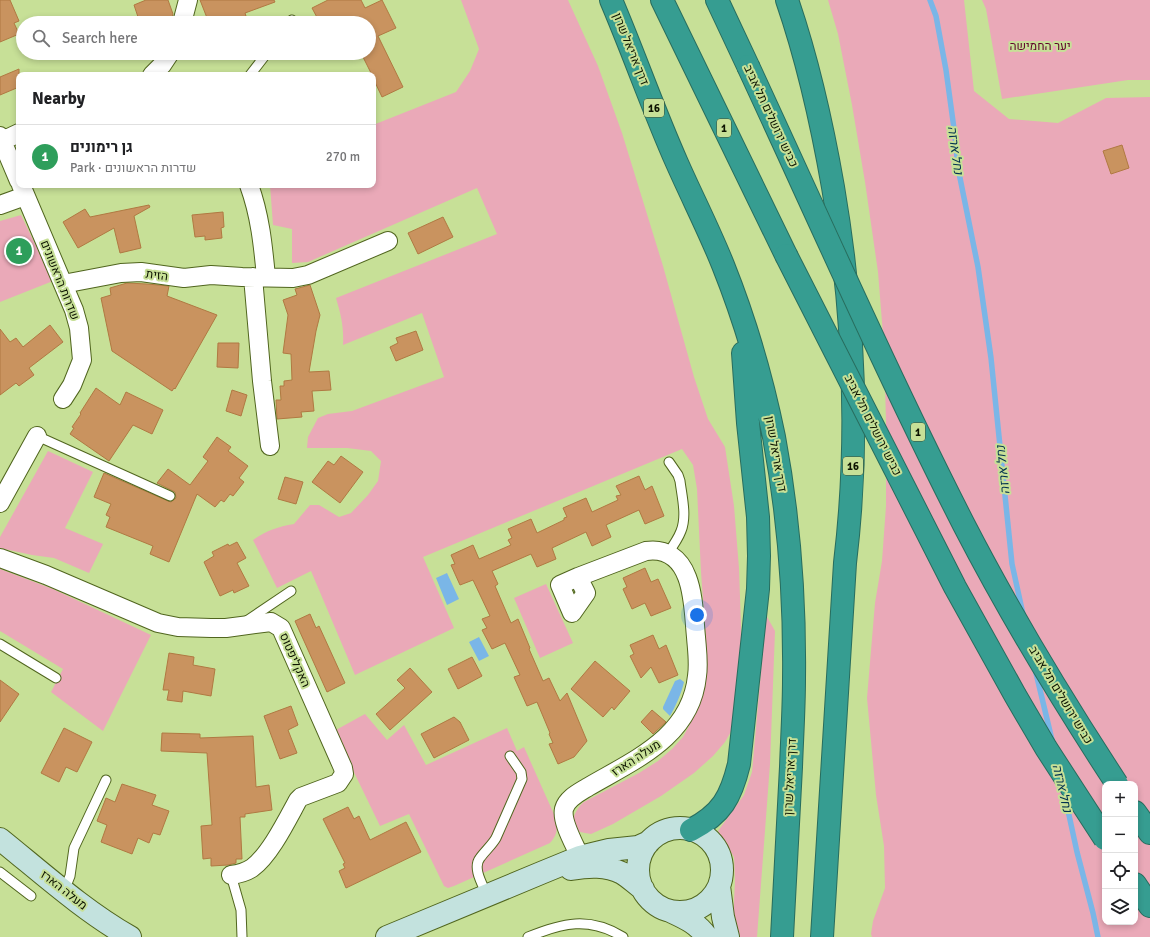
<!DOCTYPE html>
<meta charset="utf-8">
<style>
:root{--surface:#fff;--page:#f2f2f2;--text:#202124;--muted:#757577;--line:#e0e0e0;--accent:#793db3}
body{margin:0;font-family:Signika,Heebo,sans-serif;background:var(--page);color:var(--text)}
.controls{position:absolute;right:12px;bottom:12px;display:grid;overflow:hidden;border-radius:8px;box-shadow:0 2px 6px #0003}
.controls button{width:36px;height:36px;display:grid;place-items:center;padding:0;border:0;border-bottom:1px solid var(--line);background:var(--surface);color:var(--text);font:20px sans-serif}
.you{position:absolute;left:697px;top:615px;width:14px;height:14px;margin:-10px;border:3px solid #fff;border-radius:50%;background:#1a73e8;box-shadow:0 0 0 6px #1a73e833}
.badge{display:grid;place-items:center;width:26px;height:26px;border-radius:50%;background:var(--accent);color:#fff;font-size:13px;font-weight:700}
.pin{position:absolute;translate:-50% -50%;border:2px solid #fff;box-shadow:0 1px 4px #0006}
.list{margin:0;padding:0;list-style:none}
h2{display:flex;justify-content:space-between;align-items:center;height:52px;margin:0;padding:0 16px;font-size:17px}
h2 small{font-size:13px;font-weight:400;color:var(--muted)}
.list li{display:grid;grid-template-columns:26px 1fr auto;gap:12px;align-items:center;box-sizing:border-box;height:64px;padding:0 16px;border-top:1px solid var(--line)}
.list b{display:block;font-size:15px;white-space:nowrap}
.list p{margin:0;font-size:13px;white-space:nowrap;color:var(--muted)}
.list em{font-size:13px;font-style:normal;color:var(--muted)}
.icon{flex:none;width:22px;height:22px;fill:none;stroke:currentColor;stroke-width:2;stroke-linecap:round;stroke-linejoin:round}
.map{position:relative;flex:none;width:1150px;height:937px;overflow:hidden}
.search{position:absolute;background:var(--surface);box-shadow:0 2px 6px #0003;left:16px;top:16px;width:360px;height:44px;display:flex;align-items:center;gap:10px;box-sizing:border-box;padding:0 14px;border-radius:22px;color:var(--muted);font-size:15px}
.panel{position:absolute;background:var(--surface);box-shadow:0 2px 6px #0003;left:16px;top:72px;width:360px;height:116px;border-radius:8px}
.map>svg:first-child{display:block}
</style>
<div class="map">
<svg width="1150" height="937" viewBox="0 0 1150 937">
<rect width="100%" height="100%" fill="#c7e097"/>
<!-- green -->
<path fill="#eaa9b8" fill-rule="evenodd" d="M461,0H568L598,66L622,133L663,266L694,377L708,419L725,447L734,506L739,568L741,627L740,704L736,723L725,742L713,756L694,773L661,796L613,824L591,834C588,833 582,833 578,831C567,824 577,807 584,802L639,773L658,761L672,749L683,737L690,724L701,696L706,668V641L701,572L697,489L693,465L682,449L423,557L454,628L355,675L311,571L277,588L253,540C268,530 277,527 294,524L310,505H319L339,517L351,513L368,495L378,481L381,461L371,451L347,448H307L308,437L318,418L328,414L352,411L444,377L422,313L343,345C344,327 341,315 336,298L497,234L477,188L308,262L292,263V229L273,225L270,185H373V125L456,92L470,71L479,49Z
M828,0H964L974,91L1009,119L1058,123L1106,98L1150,97V937H872L871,934L873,921L885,888L884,846L876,795L867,698L875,603L882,561L886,506V422L884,347L878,272L865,182L852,105L838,34ZM1105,784H1135V922H1105Z
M982,0H1150V80H1128L1002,99L986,9Z
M21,215L53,281L0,302V221Z
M48,451L93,472L65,528L103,544L89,573L54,558L32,555L0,548V537Z
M0,569L53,589L151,635L103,731L51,692L63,669L0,631Z
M546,584L573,643L540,658L514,598Z
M766,615L775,631L770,764L757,937H740L734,922V901L735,881L734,857L718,831L744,795L752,772Z
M365,714L387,740L404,725L426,765L507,728L517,751L524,747L557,821C557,831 557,835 550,843L454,886L448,888L444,886L409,814L380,826L334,731Z"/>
<!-- water -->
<path fill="#7ab6e7" d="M447,573L459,599L447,605L436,578Z
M479,637L489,656L479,661L469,642Z
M680,679L684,682C681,695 676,705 670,716L663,709V707L675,681Z"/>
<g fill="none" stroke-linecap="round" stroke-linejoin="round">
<!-- stream -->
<path stroke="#7ab6e7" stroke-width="5.5" d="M930,0L936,16L946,70L955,136L958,168L978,267L991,358L1012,564L1023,614
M1036,673L1052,740
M1064,792L1077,852L1093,913L1098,937"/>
</g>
<!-- building -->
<path fill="#c9935f" stroke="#b07942" d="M0,0H10L19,21L14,23L19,34L0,42Z
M146,0H168L173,14L172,18L168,20L169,23H140L134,5Z
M200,0H274L275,2L245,13L246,16L228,23H209Z
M328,0H361L365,8L382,0L396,28L378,36L403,87L382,97L373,78V75H372L361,53H369V23H320L312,8Z
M19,69V87L0,95V77Z
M1122,145L1129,168L1111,174L1103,151Z
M149,205L150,207L134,216L141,248L120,253L114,228L78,248L63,222L85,209L90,217Z
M223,212L224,227L221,228L222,238L205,240V236L195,237L192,215Z
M443,217L453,237L418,254L408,233Z
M127,283L147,284L169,286L167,296L217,315L175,389L174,388L172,391L112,351L101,298L111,295L110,288Z
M310,285L320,315L316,331L309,372L329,371L331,390L312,391L314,411L301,412L302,417L277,419L276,400H281L280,386H284V381L292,380L291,354L283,353L288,315L283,300L297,295L295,289Z
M50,325L63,342L29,368L34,375L19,386L16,383L0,395V329L10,342L16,338L23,347Z
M416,331L423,350L396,361L390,347L398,343L396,338Z
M218,343H239L238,368L217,367Z
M96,388L120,405L126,392L163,410L152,434L133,425L109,461L70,434L74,428L72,427L81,414L80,413Z
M232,390L247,395L241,416L226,411Z
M217,437L231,447L228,451L248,466L239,478L244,482L233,496L230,494L224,502L221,500L215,507L197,494L169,562L150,554L153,546L106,527L110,517L106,515L111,504L94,497L104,473L168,501L171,502L176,498L175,492L157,483L168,469L190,485L208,461L203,457Z
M341,456L363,472L340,503L312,482L328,461L334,465Z
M639,476L645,490L652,486L664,516L645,524L639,510L606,525L611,537L592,546L586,532L552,548L556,559L537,567L531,554L492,571L498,584L495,586L511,623L518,619L530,648L529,649L543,681L549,678L560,701L567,693L587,741L574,757L558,764L549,744L553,743L549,734L550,733L537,702L527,706L514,677L520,675L505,643L492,649L482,630L487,628L482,619L490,616L473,580L460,585L451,565L455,564L451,555L473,545L479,559L511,545L508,540L512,538L508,529L531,519L537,533L564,520V518L567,517L563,508L586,498L592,512L618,500L616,496L621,495L616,486Z
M285,477L303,482L296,504L278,499Z
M237,542L246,558L237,563L249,586L234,593L233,590L220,596L204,562L214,556L212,552L228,544L229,546Z
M645,568L651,582L658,579L671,608L651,616L645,603L632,609L623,589L627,587L623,578Z
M310,614L316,628L319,626L345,683L327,692L295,621Z
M653,635L659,649L666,645L678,675L659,683L651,667L641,678L630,656L634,654L630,645Z
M169,653L194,657L193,665L215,669L211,696L183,691L182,702L167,700L169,690H163Z
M472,657L482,676L458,689L448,669Z
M595,661L630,691L614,710L612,707L603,717L571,689Z
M410,668L432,692L390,730L376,714L405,688L397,680Z
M0,680L19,694L0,722Z
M291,706L298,725L288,730L297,753L280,759L264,716Z
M652,710L666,722L653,734L641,722Z
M454,717L460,722L469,740L434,758L421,734Z
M64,728L92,742L77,772L66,767L59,782L41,773Z
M162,733L200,734V738L253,736L256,787L269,785L272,810L245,814V817H240L242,859H236V863L228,865L211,866V858L203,859L201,826L212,825L207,753L161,751Z
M122,784L156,795L152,805L169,811L160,835L153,833L149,843L138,838L132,854L101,842L107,825L97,821L106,798L115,802Z
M348,807L354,819L359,816L370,840L406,822L421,852L346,888L339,871L345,868L343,864L345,863L323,819Z"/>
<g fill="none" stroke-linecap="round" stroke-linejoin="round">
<!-- lane casing -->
<g stroke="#50651e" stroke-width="11">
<path id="lane" d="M290,23L292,20
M250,75L267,53
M37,436L170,496
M668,553C673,546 678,539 681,531C687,516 682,497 680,481L678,475L669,462
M245,622L291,591
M0,644L56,678
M0,872L31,896
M231,875L241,910L242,937
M64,891L70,876L74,848L106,780
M487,895C483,885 472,868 480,858C485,851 492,845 496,838L522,779L521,772L510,756
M528,937C562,923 589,916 623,937"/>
</g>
<!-- street casing -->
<g stroke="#50651e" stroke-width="20">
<path id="street" d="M182,23L188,0
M152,75L162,65L170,53
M0,136L19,181
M2,141L19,133
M21,185L74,310L79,328L82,360L72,385L63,399
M249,185C260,215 263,245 266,277
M0,205L25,196
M253,277L262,381L270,446
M63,284L121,273L141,272L184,278L211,275L242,277L293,278L308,275L388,241
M0,503L37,436
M0,558L46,575L158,623L178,627L211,628H226L271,622L281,628L343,768L344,774L338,783L301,797L298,800C287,820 270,855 252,868C246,872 238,874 231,875
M578,577L646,551C666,548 680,558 687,577C694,595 694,617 696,637C697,650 699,663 697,676C691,737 634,760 588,787C580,792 567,798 564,809C561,822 575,845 580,857
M578,577L586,593L572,613L560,585Z"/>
</g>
<!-- secondary casing -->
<g stroke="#50651e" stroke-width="24">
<path id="secondary" d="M638 870a42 42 0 1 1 84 0a42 42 0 1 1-84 0Z
M0,839C41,872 84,911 130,937
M571,869C589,866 606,865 622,873C629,877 636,884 643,889
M719,886L723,917L728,937
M670,911C685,918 697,923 707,937
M387,937L541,873L580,857L609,850L638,847L649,842"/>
</g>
<!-- highway casing -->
<g stroke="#286d5e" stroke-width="24">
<path id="highway" d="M611,0C634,54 653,109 677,163C692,197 709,230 723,265C745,320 762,378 774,437C789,517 795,598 794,679C794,708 792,738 791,767C788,824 785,880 782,937
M662,0L786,255
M717,0L748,66
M787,0C808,61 822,124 833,187C854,311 860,438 845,563L822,937
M1135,812L1150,833
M691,830C722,814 731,797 739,764L758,589L759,556L758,517L748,423L743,353
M1135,884L1150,906"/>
</g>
<!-- lane -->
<use href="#lane" stroke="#fff" stroke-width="9"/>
<!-- street -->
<use href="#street" stroke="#fff" stroke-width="18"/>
<!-- secondary -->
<use href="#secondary" stroke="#c3e2de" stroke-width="22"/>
<!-- highway -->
<use href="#highway" stroke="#369d91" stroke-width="22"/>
<!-- highway-bridge casing -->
<g stroke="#286d5e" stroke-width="24" stroke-linecap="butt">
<path id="highway-bridge" d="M748,66C819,219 887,374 964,525C1010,614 1062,700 1117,784
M786,255L955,587L1015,695L1046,748L1105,839"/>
</g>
<!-- highway-bridge -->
<use href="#highway-bridge" stroke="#369d91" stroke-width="22"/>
</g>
<g text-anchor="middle" stroke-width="4" stroke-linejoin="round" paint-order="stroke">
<!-- shield labels -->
<g fill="#c7e097" stroke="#45512d" stroke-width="1">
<rect x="644" y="99" width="20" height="18" rx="3"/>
<rect x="717" y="119" width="14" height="18" rx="3"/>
<rect x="911" y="423" width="14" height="18" rx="3"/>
<rect x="843" y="457" width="20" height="18" rx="3"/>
</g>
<g font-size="11" font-weight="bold" fill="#0d1400">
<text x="654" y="112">16</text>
<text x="724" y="132">1</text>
<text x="918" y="436">1</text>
<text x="853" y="470">16</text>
</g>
<!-- park labels -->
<g font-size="12" fill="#60032b" stroke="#c7e097">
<text x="1040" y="50">יער החמישה</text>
</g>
<!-- street labels -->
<g font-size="12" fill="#0d1400" stroke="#c7e097">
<text transform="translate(631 49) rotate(68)" y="4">דרך אריאל שרון</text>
<text transform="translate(771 116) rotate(65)" y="4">כביש ירושלים תל אביב</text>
<text transform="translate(157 275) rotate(8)" y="4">הזית</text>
<text transform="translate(60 280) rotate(68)" y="4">שדרות הראשונים</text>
<text transform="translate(873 425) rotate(63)" y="4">כביש ירושלים תל אביב</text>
<text transform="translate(776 454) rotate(80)" y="4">דרך אריאל שרון</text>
<text transform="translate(295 660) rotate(66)" y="4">האקליפטוס</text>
<text transform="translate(1061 695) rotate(59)" y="4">כביש ירושלים תל אביב</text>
<text transform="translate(636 758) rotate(-33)" y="4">מעלה הארז</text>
<text transform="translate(790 777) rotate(-87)" y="4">דרך אריאל שרון</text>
<text transform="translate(64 890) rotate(38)" y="4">מעלה הארז</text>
</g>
<!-- water labels -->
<g font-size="13" font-style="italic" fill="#00304f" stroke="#c7e097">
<text transform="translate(956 150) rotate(82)" y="5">נחל ארזה</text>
<text transform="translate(1002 470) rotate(-96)" y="5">נחל ארזה</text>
<text transform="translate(1063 788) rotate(77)" y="5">נחל ארזה</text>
</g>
</g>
</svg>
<div class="controls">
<button>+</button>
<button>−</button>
<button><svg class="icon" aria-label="locate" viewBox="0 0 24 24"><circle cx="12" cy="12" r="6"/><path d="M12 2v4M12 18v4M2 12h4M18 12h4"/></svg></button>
<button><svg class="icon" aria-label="layers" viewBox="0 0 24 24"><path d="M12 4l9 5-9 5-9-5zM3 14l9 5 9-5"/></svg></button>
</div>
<div class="you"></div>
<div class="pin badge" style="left:19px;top:251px;background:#2e9e5b">1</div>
<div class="search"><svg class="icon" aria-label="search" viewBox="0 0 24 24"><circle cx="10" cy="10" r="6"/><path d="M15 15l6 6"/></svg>Search here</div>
<section class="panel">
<h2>Nearby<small></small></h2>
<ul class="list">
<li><span class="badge" style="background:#2e9e5b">1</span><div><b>גן רימונים</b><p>Park · שדרות הראשונים</p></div><em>270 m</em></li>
</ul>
</section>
</div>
